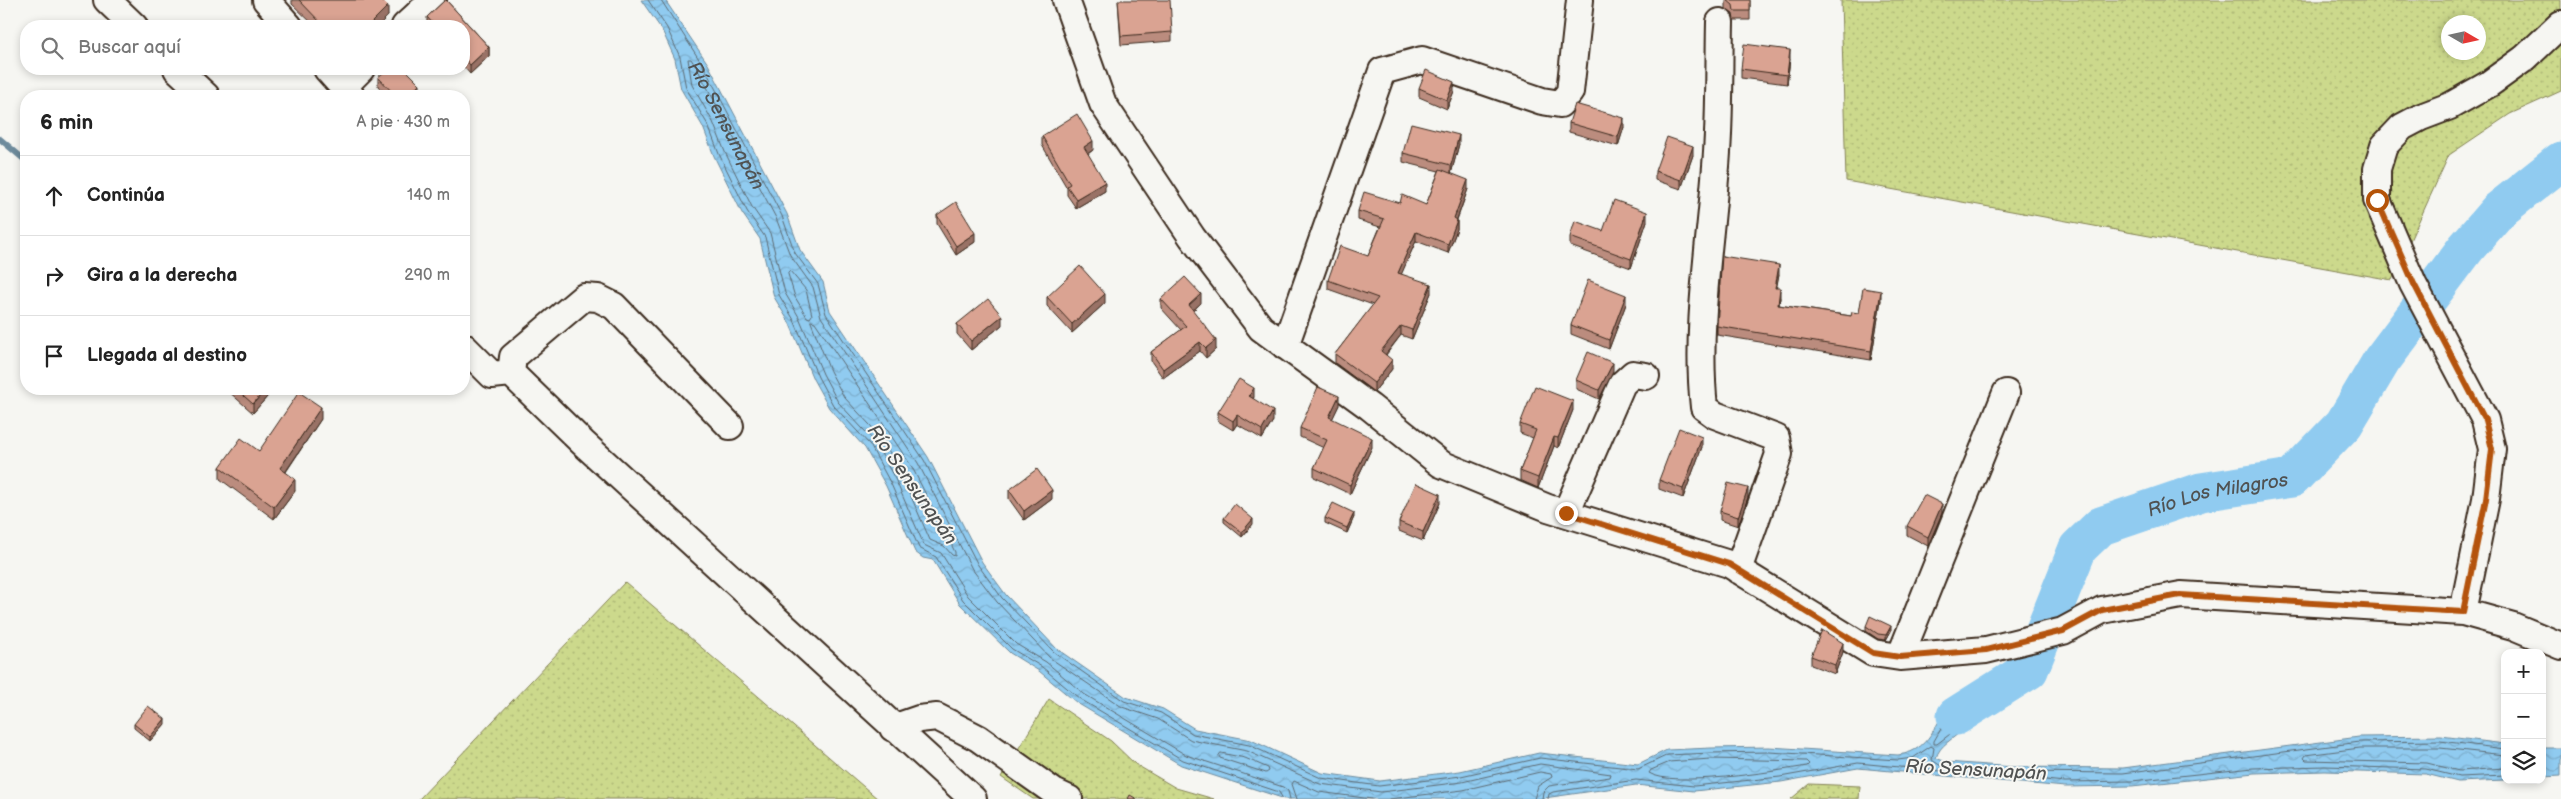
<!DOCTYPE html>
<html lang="es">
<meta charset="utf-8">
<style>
:root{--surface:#fff;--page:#f6f6f6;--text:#222;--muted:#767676;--line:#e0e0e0}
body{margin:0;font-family:"Balsamiq Sans",sans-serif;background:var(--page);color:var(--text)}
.controls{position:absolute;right:15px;bottom:15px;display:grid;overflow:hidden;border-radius:10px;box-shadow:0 2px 8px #0003}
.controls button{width:45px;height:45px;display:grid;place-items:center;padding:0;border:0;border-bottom:1px solid var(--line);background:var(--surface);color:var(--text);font:25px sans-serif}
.compass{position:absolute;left:2441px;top:15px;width:45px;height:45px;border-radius:50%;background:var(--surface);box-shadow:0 2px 8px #0003;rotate:99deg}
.stop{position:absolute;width:15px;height:15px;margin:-11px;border:4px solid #b45309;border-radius:50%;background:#fff}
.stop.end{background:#b45309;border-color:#fff;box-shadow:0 1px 5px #0008}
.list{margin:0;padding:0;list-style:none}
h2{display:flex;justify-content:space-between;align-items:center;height:65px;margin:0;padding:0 20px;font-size:21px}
h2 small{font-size:16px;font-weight:400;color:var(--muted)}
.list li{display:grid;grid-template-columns:32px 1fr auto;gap:15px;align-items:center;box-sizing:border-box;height:80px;padding:0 20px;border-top:1px solid var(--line)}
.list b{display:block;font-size:19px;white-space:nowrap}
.list em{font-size:16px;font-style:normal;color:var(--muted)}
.icon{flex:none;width:28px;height:28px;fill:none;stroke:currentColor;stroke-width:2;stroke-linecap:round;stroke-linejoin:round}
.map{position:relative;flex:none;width:2561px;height:799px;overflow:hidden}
.search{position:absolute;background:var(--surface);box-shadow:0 2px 8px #0003;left:20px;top:20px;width:450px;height:55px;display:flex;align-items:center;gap:12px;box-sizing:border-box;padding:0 18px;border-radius:20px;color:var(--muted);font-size:19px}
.panel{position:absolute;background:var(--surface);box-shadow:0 2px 8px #0003;left:20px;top:90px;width:450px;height:305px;border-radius:20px}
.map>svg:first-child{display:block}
</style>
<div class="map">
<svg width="2561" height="799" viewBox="0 0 2561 799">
<defs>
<pattern id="grass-dots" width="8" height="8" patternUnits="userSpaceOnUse" patternTransform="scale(1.25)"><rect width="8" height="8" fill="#ccd98c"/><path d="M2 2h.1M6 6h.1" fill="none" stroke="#b0ba78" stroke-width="1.8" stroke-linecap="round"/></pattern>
<pattern id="water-waves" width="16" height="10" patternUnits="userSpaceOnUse" patternTransform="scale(1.25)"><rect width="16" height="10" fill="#90cbf0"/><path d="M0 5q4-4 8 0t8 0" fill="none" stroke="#7daecd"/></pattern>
</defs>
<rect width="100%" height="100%" fill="#f6f6f2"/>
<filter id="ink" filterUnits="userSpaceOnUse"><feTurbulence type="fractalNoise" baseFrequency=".02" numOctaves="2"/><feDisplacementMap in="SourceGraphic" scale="10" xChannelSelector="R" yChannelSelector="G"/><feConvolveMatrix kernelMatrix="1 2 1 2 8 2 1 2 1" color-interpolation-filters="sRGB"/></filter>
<g filter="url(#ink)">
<!-- grass -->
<path fill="url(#grass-dots)" stroke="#848255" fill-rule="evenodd" d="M1841,0H2561V91L2510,114L2449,155L2392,280L1846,181ZM2448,22H2478V52H2448Z
M625,582L878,799H419Z
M1049,699L1111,741L1135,764L1176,788L1214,799H1033L1001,777Z
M1809,784L1860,786L1859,799H1791Z"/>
<!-- water -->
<path fill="url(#water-waves)" stroke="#6e8b9c" d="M641,0H665L708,64L787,214L800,250L823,282L830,311L928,457L982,562L1006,595L1057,649L1126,697L1163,709L1195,729L1251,740L1322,773L1380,781L1460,771L1539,753L1638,764L1667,750L1711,748L1769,747L1898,755C1937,750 1933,713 1962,696C1971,691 1989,691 2000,689C1985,701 1975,715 1963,729C1953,740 1940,744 1936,758L1946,762L2014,767L2123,768L2359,737L2441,736L2505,744V780L2458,782L2426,774L2325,771L2254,773L2132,786L2065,787L1858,768L1781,782L1694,791L1636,785L1537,799H1285L1181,765L1077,703L1039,671L1010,653L960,604L933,560L923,558L915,552L886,486L865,448L829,408L813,379L789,322L774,297L760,239L742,213L714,156L703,127L681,89L675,59L662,30Z
M2542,748H2561V776L2542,777Z"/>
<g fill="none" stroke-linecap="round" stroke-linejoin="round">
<!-- shore -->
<g stroke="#5d6a72" stroke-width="1">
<path d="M648,0L667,28L680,57L686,88L708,125L719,154L747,211L765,237L779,295L794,320L818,377L833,405L870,445L891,484L919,548L936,557L963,600L1012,649L1042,667L1080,699L1183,760L1279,792L1283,799"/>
<path d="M661,0L704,67L782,216L795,253L818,284L826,314L924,460L978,565L1002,598L1054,652L1124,701L1161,713L1193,734L1249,745L1321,778L1379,786L1461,776L1540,758L1638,769L1668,755L1711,753L1769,752L1898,760L1913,758L1931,746L1934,748L1932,760L1944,768L1941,771L1858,763L1780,777L1694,786L1636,780L1553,792L1549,794L1548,799"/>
<path d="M790,271L806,290L812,315L810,318L807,317L795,297L788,274Z"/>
<path d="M811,321L815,322L912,467L955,552V556L952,555L944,546L930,540L903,478L882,438L844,397L830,371Z"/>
<path d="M1975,698L1978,702L1958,728L1937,744H1934V741C1944,724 1954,702 1975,698Z"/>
<path d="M2505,749L2440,741L2360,742L2123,773L2015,772L2013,775L2015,777L2065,782L2132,781L2253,768L2325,766L2426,769L2459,777L2505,775"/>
<path d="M1221,753L1245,758L1268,768L1269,771L1266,773L1220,758L1219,756Z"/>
<path d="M2505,755L2440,748H2360L2306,755L2304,758L2306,760L2427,763L2459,771L2505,768"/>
<path d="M1711,759L1806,761L1809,764L1807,766C1777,771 1672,788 1649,773L1651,770L1670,762Z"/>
<path id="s1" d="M1290,799L1288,791L1283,787L1186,755L1084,694L1046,662L1016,644L968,596L941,553L924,545L896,481L875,442L838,402L823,374L799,317L785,293L770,233L752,207L725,152L713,122L692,85L688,59H691L698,70L776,218L790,255L813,287L821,317L918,463L972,569L997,602L1050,658L1122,707L1158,719L1191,740L1247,751L1320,784L1381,792L1462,782L1540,764L1611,774L1610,777L1549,786L1543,792L1542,799"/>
<path d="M1297,799L1292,784L1294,781L1319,792L1372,799"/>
<path d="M1389,799L1463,790L1540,772L1551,774L1552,777L1538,786L1534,799"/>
</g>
<!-- stream -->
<path stroke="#6e8b9c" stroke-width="6" d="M0,139L26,161"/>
<!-- river -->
<path stroke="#90cbf0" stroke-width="39" id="s2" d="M1956,716L2029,670L2078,548L2101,526L2201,492L2292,478L2344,424L2382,360L2466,248L2498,211L2561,161"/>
<!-- minor casing -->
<g stroke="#3b2a1e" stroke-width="30">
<path id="minor" d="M107,0L134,26
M266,0L289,26
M1066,0L1103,104L1192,237L1261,328L1370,407L1441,464L1548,508L1729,564L1873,653L1900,657L1986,650L2063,631L2102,610L2181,595L2463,612L2513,626L2561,646
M1720,22C1719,65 1720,109 1717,152C1712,234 1695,325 1704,407L1715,415L1776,438L1779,454L1738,570
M405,26L433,0
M177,69L206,96
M327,69L351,96
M343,87L361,69
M1285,346L1382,71L1422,60L1542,101L1560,104L1570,92L1580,0
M464,347L492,375L511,373L583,443L973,799
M511,373L513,357L584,297L598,298L614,306L730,426
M1566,513L1622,384L1633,374L1646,376
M2463,612L2486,499L2492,449L2485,420L2413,284L2377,200V169L2384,146L2402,127L2421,117L2450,106L2489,84L2525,58L2561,24
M1900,657L2006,393
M893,728L919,719L937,717L978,738L1054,792L1069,799"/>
</g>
<!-- minor -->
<use href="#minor" stroke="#f6f6f2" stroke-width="26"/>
</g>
<!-- wall -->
<path fill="#bb8c7e" stroke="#3b2a1e" d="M292,0H382L388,16L378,26H315L292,4Z
M445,0H446L489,47V56L470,74L464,67V26H427V17Z
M1118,0L1172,32V41L1121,45Z
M1726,0H1750V20H1734L1733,14L1726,9Z
M1790,59L1787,84L1741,78V69Z
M378,77L420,93L417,96H387L378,86Z
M1419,88L1454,91L1447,109L1419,97Z
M1569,123L1624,127L1618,146L1569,132Z
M1042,136L1093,150L1088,154L1105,191L1076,208L1067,195V188L1042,145Z
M1459,144L1451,174L1468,189L1457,220V229L1448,253L1416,241L1401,274L1431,293L1412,339L1401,335L1386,355L1392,369L1374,392L1335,363V354L1373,305L1328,289V280L1368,256L1380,227L1358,220V211L1400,203L1426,205L1439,171L1403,162V153Z
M1693,155L1681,189L1655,180V171Z
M937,215L975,242L956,255L937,224Z
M1647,221L1631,268L1570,246V237Z
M1779,274L1776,288L1780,298L1779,305L1851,316L1859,313L1881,300L1871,360L1717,335V326Z
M1047,297L1105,303L1072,333L1047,306Z
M1161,299L1201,303L1193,311L1216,349L1206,358L1200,351L1163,378L1151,361V352L1181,330L1161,308Z
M1626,304L1609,349L1571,334V325Z
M957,324L1002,325L971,350L957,334Z
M1613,372L1599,399L1576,389V380Z
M228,389H274L253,413L228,391Z
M1254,397L1253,399L1273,421L1262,439L1237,424L1233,430L1218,421V412Z
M1339,405L1332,419L1372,447L1350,494L1314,477V468L1324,448L1300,437V428Z
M1573,410L1558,448L1554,446L1538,488L1520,480V471L1533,438L1520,433V424Z
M321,419L286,472L295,491L274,519L220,479V467L259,451Z
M1702,447L1683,498L1659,489V480Z
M1009,490L1052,499L1024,520L1009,499Z
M1748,497L1738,526L1720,520V511Z
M1440,503L1423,541L1399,531V522Z
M1942,513L1928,546L1907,535V526Z
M1354,517L1347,533L1325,523V518Z
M1224,518L1253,524L1242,537L1224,522Z
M1866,626L1891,631L1886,640L1878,639L1866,631Z
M1843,652L1835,674L1811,665V656Z
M134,724H165L150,741L134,728Z"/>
<!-- shaded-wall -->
<path fill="#997266" stroke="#3b2a1e" d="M388,6V16L378,26H368Z
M489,47V56L470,74V65Z
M1790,50V59L1787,84V75Z
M1454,82V91L1447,109V100Z
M420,84V93L417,96H407Z
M1624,118V127L1618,146V137Z
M1459,135V144L1451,174V165Z
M1093,141V150L1084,156V147Z
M1693,146V155L1681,189V180Z
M1468,180V189L1454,227V218Z
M1105,182V191L1076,208V199Z
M1647,212V221L1631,268V259Z
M1457,220V229L1448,253V244Z
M1416,232V241L1398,282V273Z
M975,233V242L956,255V246Z
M1779,265V274L1775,297V288Z
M1431,284V293L1412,339V330Z
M1780,288V298L1778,314V305Z
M1881,291V300L1871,360V351Z
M1105,294V303L1072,333V324Z
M1201,294V303L1189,314V305Z
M1626,295V304L1609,349V340Z
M1002,316V325L971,350V341Z
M1401,326V335L1381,360V351Z
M1216,340V349L1206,358V348Z
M1200,342V351L1163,378V369Z
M1392,360V369L1374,392V383Z
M1613,363V372L1599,399V390Z
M1254,388V397L1249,405V396Z
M266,389H274L253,413V404Z
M1339,396V405L1329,426V417Z
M1573,401V410L1558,448V438Z
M321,407V419L280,480V468Z
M1273,411V421L1262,439V430Z
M1237,415V424L1233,430V421Z
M1554,437V446L1538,488V478Z
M1702,437V447L1683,498V489Z
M1372,438V447L1350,494V485Z
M295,479V491L274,519V507Z
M1748,488V497L1738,526V517Z
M1052,490V499L1024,520V511Z
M1440,494V503L1423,541V532Z
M1942,504V513L1928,546V537Z
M1354,513V517L1347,533V528Z
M1253,519V524L1242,537V532Z
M1891,626V631L1886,640V635Z
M1843,643V652L1835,674V665Z
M165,719V724L150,741V737Z"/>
<!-- building -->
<path fill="#daa392" stroke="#3b2a1e" d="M299,0H382L388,6L368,26H320L322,24Z
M445,0H446L489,47L470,65L464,58V26H435L427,17Z
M1118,0H1170L1172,32L1121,36Z
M1727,0H1750V11H1734L1733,5Z
M1744,44L1790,50L1787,75L1741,69Z
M388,69H405L420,84L407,96H396L378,77Z
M1426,70L1454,82L1447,100L1419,88Z
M1575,104L1624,118L1618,137L1569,123Z
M1077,114L1093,141L1084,147L1105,182L1076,199L1067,186L1070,184L1042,136Z
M1411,123L1459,135L1451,165L1403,153Z
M1667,137L1693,146L1681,180L1655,171Z
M1440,169L1468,180L1454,218L1457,220L1448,244L1416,232L1398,273L1431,284L1412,330L1401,326L1381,351L1392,360L1374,383L1335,354L1378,298L1328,280L1340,246L1368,256L1384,219L1358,211L1364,192L1400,203L1402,195L1426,205Z
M1614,200L1647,212L1631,259L1570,237L1575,221L1603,231Z
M956,202L975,233L956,246L937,215Z
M1722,256L1779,265L1775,288H1780L1778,305L1851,316L1852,312L1859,313L1863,288L1881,291L1871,351L1717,326Z
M1080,266L1105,294L1072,324L1047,297Z
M1185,277L1201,294L1189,305L1216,340L1206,348L1200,342L1163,369L1151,352L1186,326L1161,299Z
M1588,280L1626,295L1609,340L1571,325Z
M988,299L1002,316L971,341L957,324Z
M1588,352L1613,363L1599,390L1576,380Z
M1239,379L1254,388L1249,396L1273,411L1262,430L1237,415L1233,421L1218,412Z
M1535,386L1573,401L1558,438L1554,437L1538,478L1520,471L1536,430L1520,424Z
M1318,387L1339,396L1329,417L1372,438L1350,485L1314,468L1327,440L1300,428Z
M236,389H266L253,404Z
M299,392L321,407L280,468L295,479L274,507L220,467L241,438L259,451Z
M1679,428L1702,437L1683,489L1659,480Z
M1037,469L1052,490L1024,511L1009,490Z
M1416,483L1440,494L1423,532L1399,522Z
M1728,483L1748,488L1738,517L1720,511Z
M1924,495L1942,504L1928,537L1907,526Z
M1333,503L1354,513L1347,528L1325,518Z
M1235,504L1253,519L1242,532L1224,518Z
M1870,616L1891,626L1886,635L1878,634L1866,626Z
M1822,630L1843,643L1835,665L1811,656Z
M148,706L165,719L150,737L134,724Z
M1130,795L1137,799H1128Z"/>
</g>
<g fill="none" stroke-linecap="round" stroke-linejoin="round" filter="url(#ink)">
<!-- route -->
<path stroke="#b45309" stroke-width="6" d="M1566,513L1729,564L1873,653L1900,657L1986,650L2063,631L2102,610L2180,595L2463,612L2486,499L2492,449L2485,420L2414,284L2377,200"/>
</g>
<g text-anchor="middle" stroke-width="4" stroke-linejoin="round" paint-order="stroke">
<!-- water labels -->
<g font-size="19" font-style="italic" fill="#505252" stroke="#f6f6f2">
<text dy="7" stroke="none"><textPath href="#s1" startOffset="1082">Río Sensunapán</textPath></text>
<text transform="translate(913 484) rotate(55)" y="7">Río Sensunapán</text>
<text dy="7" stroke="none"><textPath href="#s2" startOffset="371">Río Los Milagros</textPath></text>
<text transform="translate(1976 769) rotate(3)" y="7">Río Sensunapán</text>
</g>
</g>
</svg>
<div class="controls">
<button>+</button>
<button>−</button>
<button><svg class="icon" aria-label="layers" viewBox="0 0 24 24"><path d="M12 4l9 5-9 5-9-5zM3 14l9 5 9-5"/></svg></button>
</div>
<svg class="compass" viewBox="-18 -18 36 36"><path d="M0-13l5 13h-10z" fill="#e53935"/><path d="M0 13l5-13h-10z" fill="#767676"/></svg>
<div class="stop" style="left:2377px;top:200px"></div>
<div class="stop end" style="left:1566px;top:513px"></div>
<div class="search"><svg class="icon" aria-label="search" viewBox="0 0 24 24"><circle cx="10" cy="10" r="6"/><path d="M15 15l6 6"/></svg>Buscar aquí</div>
<section class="panel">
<h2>6 min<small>A pie · 430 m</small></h2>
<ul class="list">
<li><svg class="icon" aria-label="ahead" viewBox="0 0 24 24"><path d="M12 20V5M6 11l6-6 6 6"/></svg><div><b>Continúa</b></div><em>140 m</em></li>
<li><svg class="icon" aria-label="right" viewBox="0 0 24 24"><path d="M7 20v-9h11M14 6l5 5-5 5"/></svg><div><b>Gira a la derecha</b></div><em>290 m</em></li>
<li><svg class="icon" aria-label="arrive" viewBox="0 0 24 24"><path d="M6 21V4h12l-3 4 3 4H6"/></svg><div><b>Llegada al destino</b></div></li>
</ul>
</section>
</div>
